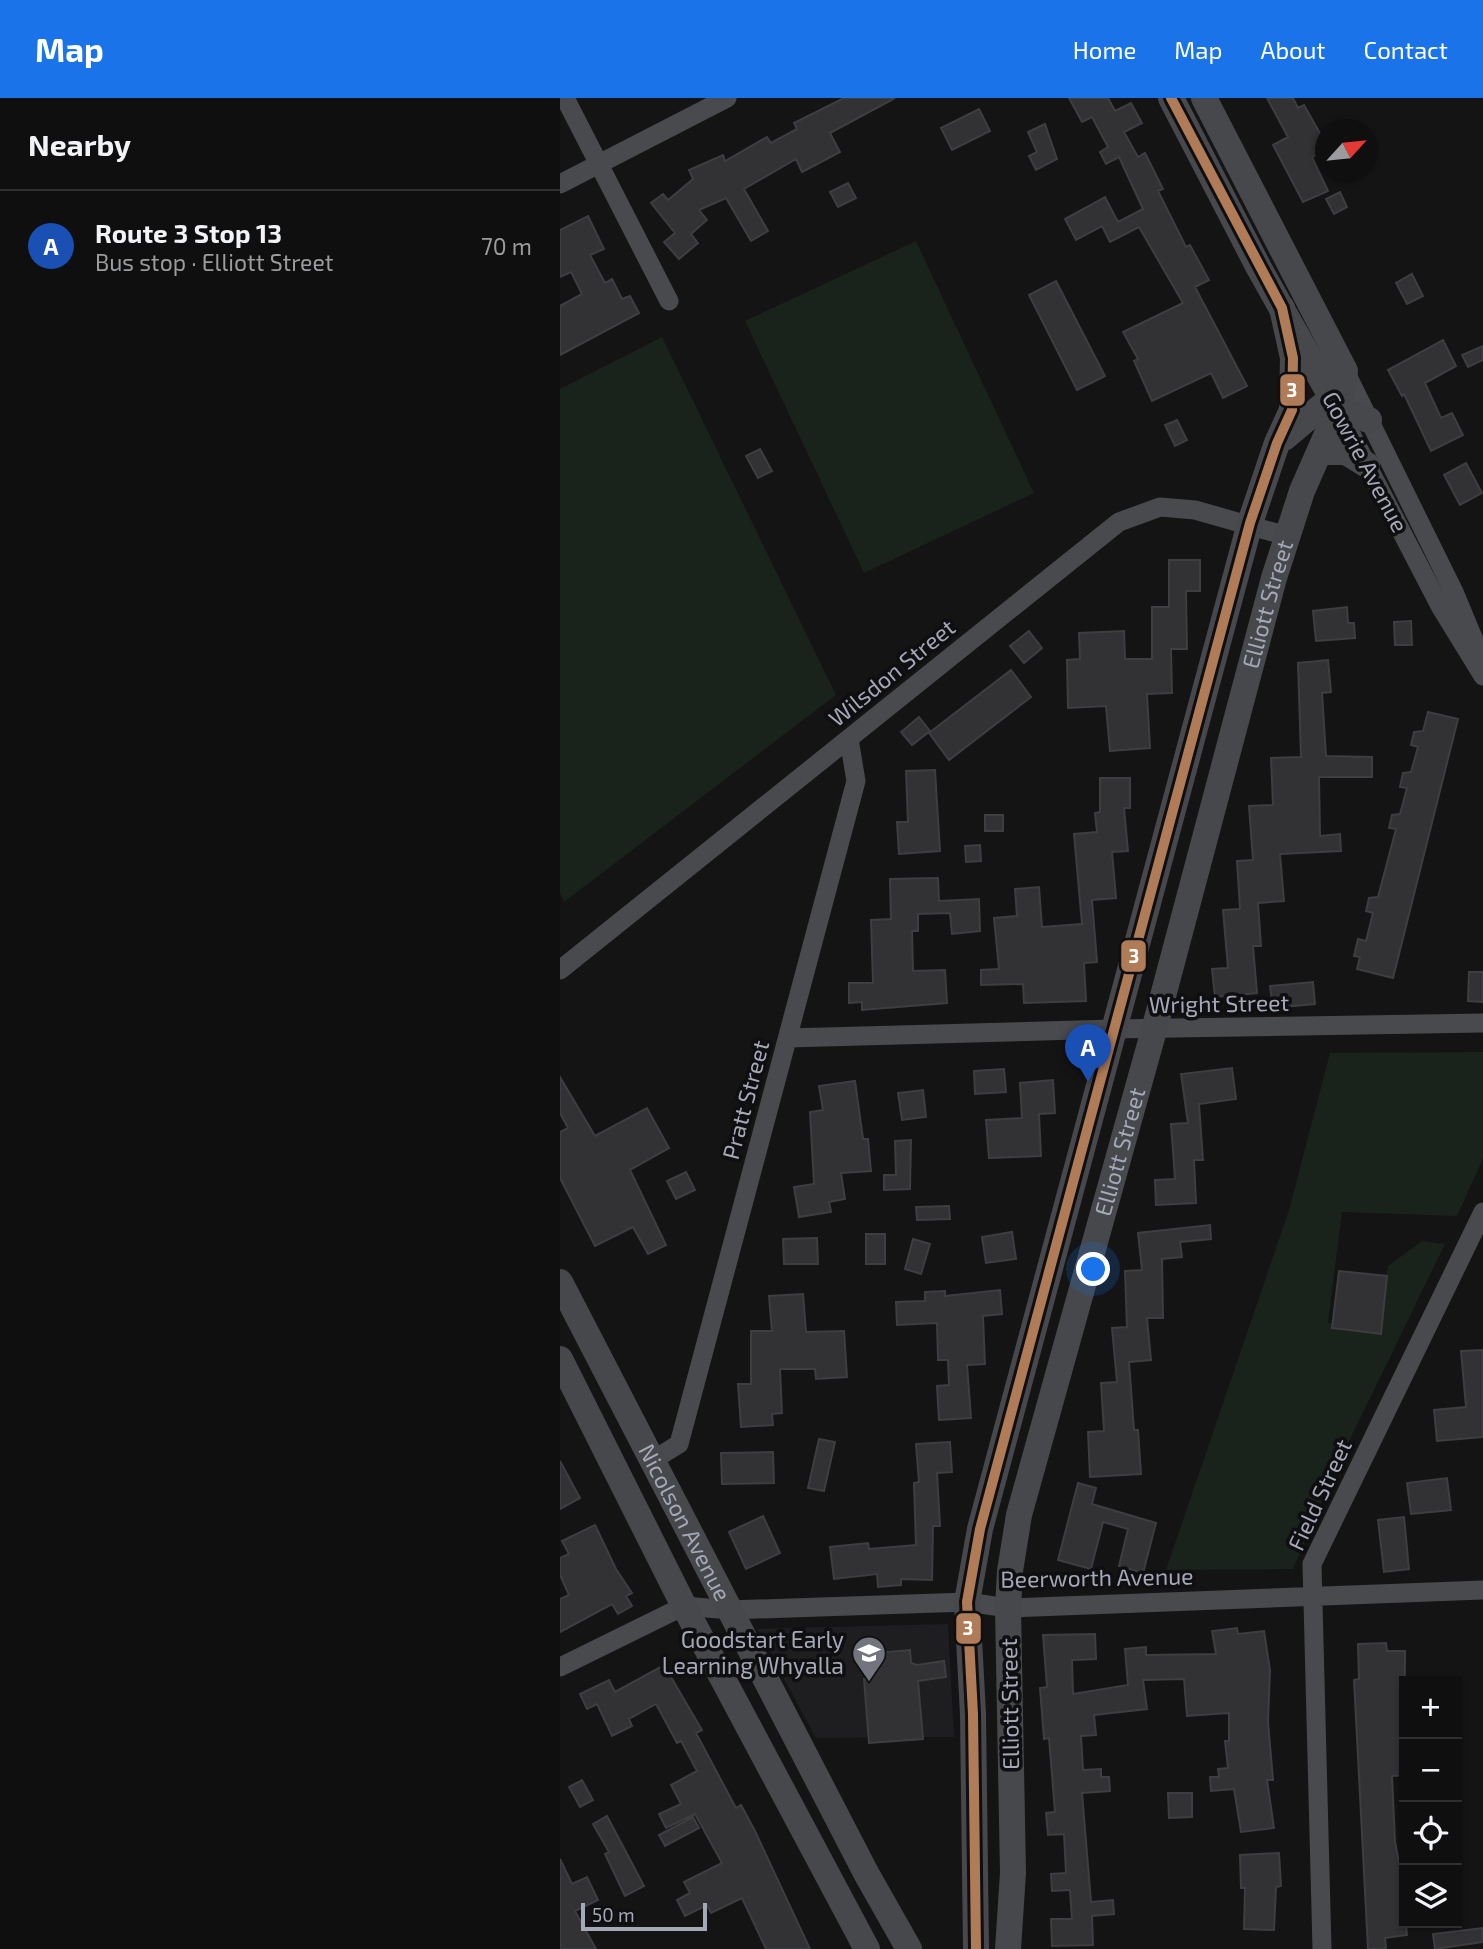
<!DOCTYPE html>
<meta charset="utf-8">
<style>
:root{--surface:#0f0f0f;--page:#1d1d1d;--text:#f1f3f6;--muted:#9b9c9e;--line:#2f2f2f;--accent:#1a73e8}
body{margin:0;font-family:"Exo 2",sans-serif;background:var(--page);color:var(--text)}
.controls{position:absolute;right:21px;bottom:21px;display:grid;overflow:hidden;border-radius:0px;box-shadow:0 2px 5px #0004}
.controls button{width:63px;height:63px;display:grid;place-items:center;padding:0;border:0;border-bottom:2px solid var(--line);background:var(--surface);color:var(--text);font:35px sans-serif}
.compass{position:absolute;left:755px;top:21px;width:63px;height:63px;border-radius:50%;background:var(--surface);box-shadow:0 2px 5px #0004;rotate:63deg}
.scale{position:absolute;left:21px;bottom:18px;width:126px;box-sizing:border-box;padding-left:7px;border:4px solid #a4a8b7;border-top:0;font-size:19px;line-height:24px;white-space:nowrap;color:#a4a8b7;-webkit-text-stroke:5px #0f0e10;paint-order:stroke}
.you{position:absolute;left:534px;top:1172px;width:24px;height:24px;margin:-18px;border:5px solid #fff;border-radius:50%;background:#1a73e8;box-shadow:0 0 0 10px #1a73e833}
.badge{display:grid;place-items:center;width:46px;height:46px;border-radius:50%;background:var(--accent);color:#fff;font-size:23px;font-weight:700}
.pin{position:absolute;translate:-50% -58px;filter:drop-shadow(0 2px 4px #0008)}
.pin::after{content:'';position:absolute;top:37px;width:24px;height:21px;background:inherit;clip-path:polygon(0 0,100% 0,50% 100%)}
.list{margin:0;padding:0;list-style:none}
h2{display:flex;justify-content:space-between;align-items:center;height:91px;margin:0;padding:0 28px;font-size:30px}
h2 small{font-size:23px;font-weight:400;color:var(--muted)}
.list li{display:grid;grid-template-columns:46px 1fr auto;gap:21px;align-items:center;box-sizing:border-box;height:112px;padding:0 28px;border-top:2px solid var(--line)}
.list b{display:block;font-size:26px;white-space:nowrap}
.list p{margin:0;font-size:23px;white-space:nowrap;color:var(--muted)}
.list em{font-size:23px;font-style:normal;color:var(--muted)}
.icon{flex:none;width:38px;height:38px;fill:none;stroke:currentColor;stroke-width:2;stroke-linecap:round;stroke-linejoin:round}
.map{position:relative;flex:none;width:923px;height:1851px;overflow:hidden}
header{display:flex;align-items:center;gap:42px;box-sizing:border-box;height:98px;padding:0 35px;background:var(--accent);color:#fff}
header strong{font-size:33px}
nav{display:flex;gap:38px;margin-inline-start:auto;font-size:24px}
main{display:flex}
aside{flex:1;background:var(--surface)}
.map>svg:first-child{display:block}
</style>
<header>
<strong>Map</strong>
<nav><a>Home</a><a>Map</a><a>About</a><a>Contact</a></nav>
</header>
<main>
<aside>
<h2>Nearby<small></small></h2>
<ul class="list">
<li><span class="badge" style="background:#1a4fb4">A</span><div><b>Route 3 Stop 13</b><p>Bus stop · Elliott Street</p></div><em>70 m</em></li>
</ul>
</aside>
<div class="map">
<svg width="923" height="1851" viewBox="0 0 923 1851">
<rect width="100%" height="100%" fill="#141414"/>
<!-- built -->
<path fill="#1e1e20" d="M388,1526L394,1639L256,1640L197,1531Z"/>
<!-- green -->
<path fill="#1a221c" d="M356,143L474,395L304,475L185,223Z
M102,239L276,597L4,804L0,795V291Z
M923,954V1061L897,1118L782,1114L768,1225L818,1228L828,1168L862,1143L885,1146L777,1368L733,1471L606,1472L729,1112L770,955Z"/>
<!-- building -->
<path fill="#323234" stroke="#3d3e41" stroke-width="2" d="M284,0H335L270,35L280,54L242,74L236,61L184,91L208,133L191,143L166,100L139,112L147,122L131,136L138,145L119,161L104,144L115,135L91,105L103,96L108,102L133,81L129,72L163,57L165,63L207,39L211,45L237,31L234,25Z
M509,0H548L555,13L571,5L582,25L564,34L578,59L585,55L603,91L598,93L626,149L630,147L649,182L635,189L687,288L663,300L651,275L592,303L574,263L578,261L563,234L623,205L579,129L550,144L542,128L516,142L505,121L545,99L558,124L583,111L559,59L546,66L540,54L548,49L532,19L522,24Z
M707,0H733L738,10L744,7L766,46V52L752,59L768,93L743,104L713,47L728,39Z
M419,11L430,33L392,52L381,30Z
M485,26L497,61L476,72L469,58L477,54L468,34Z
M288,85L296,100L278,109L270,94Z
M780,94L787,109L774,116L766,101Z
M28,118L44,151L30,157L45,185L52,181L62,201L70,198L79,215L0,257V208L22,196L11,174L0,179V132Z
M852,176L863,198L847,206L836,185Z
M496,183L545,278L517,292L469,197Z
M883,242L896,268L865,285L881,320L892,315L903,337L871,353L844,296L842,298L828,272Z
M923,248V262L908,269L902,257Z
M617,322L627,342L615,348L605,327Z
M200,351L212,373L198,380L186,358Z
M906,365L922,395L900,407L884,377Z
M609,462H640V493H626L627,551H611L612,595L587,596L590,650L550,653L546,608L508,610L507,562L520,561L519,535L564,533L565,561H592V509H609Z
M787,509L788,525H794L795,540L756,543L753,513Z
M851,523L852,547H835L834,524Z
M469,533L482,550L464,565L450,548Z
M768,562L771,594L762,595L766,658L812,659V679H759L760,738L780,736L781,753L720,756L724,803L698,805L701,848H693L697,895L655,899L652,871L668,870L663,812L680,811L677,763L693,762L689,708L713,707L711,660L741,659L738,565Z
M451,572L471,599L389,662L369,635Z
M868,614L898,621L833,880L797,871L800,859L794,858L798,841L806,843L813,815L806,813L809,800L818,799L836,731L829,730L832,717L840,716L847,690L840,689L843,675L851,674L858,649L851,647L854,634L863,633Z
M359,619L370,633L352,647L341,634Z
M375,672L380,753L339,756L337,724H348L346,673Z
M540,680H570V710H564L568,753L552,754L556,800L532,802L537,864L524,865L526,903L464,905L463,886L421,887V872L439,871L434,820L457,818L455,791L479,789L482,829L522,826L514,736L537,734L535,715L540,714Z
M425,717H443V733H425Z
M420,747L421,763L406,764L405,748Z
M378,780L379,803L419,801L420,833L392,836L390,815L358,816V833H352L353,873L385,872L387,905L302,912V904L289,905V885H313L311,822L331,821L330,781Z
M909,874H923V904L908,903Z
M753,884L755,906L723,909L722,903L712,904L710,888Z
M672,970L676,1001L639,1006L643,1062H634L636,1105L596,1107L595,1082L615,1081L611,1026L628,1025L621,976Z
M444,971L446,994L415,996L414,973Z
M0,979L35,1038L87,1010L109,1050L70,1072L106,1147L88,1156L73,1129L35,1148L0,1080V1034L8,1030L0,1015Z
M493,982L495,1015L479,1016L481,1058L429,1060L426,1022L462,1020L460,985Z
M295,983L303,1041H308L311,1073L281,1075L285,1101L269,1104L271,1114L239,1119L234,1089L254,1086L250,1014L263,1012L259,988Z
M363,992L366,1019L342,1022L338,995Z
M351,1042L350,1091L324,1092V1077H336L335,1043Z
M126,1074L135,1092L116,1101L107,1083Z
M389,1108L390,1121L357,1122L356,1109Z
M650,1127L651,1141L620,1144L622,1159L602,1161L603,1220H587L591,1262L569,1264L574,1332H578L581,1376L530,1379L528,1334L544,1333L541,1285L557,1284L552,1230L567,1229L565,1173L582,1172L578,1135Z
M452,1134L456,1161L426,1165L422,1139Z
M306,1136H325V1166H306Z
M257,1140L258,1166H224L223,1141Z
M353,1141L370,1146L361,1176L345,1171Z
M779,1173L827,1178L821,1236L772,1230Z
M440,1192L442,1216L423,1218L425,1266L407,1267L411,1320L379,1322L377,1288L389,1287L388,1262H378L377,1225L337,1227L336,1204L365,1203V1194L385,1193V1198Z
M243,1196L246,1234L284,1233L287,1279L256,1281L255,1271H220L222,1315L212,1316L213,1327L181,1329L178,1286H191V1233H212L209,1198Z
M923,1252V1339L877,1343L874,1312L906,1309L901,1253Z
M259,1341L275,1344L264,1393L248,1390Z
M390,1344L392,1374L377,1375L380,1428H373L372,1482L341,1481V1487L318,1489L317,1476L274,1481L270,1449L308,1445L309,1451L356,1447L354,1385L359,1384L356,1346Z
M213,1354L214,1385L162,1386L161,1355Z
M0,1363L20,1400L0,1411Z
M887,1380L891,1412L851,1416L847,1385Z
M518,1385L536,1390L532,1406L596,1425L583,1475L559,1468L568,1431L543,1424L531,1471L498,1462Z
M203,1418L220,1455L186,1471L169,1434Z
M844,1419L849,1471L824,1474L818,1422Z
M35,1427L56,1471L72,1495L66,1498L72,1508L58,1516L52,1506L0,1534V1501L9,1497L0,1477V1460L9,1456L2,1443Z
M677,1530L678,1536L704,1533L710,1572L708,1624L713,1682H707L714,1730L681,1734L674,1691L651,1693L650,1679H659L658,1671L668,1670L665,1643H669V1615L627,1618L624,1581L583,1582L587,1611L534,1617L536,1637L521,1638L523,1672L541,1671V1679H549L550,1693L522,1695L531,1804L553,1802L554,1816L532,1818L533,1847L492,1848L491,1821H512L510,1792L492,1793L491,1776L506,1775L504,1736L488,1737L486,1715L495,1714L489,1640L484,1641L480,1590L487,1589L483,1537L535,1536L536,1561L512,1562L513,1596L568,1587L565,1551L586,1549V1557L656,1556L652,1533Z
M826,1545L827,1553H845L844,1677L832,1678L835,1744L839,1764L844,1763V1787L842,1788L847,1837L825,1840L826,1851H808L794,1582L799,1581L798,1546Z
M350,1552L351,1565L357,1567L384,1563L386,1579L358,1583L363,1641L309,1645L304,1581H308L306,1556Z
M104,1567L142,1632L136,1635L176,1710L181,1707L195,1733L250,1851H206L182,1800L151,1815L147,1807L125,1818L117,1802L130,1795L124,1784L162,1765L135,1716L106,1730L99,1716L121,1706L111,1687L137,1673L121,1643L117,1645L96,1606L69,1621L72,1628L52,1638L37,1606L27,1611L20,1596L49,1582L55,1594Z
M22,1682L33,1702L20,1709L9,1689Z
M608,1695H632V1719L609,1720Z
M47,1718L84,1788L65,1798L45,1756L49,1754L33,1726Z
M133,1719L139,1730L105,1748L99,1737Z
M719,1755L721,1788L716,1789L714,1832L684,1831L685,1790H681L680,1757Z
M0,1761L12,1786L27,1779L38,1802L15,1813L36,1851H0Z
M923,1830V1844L875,1851L873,1836Z"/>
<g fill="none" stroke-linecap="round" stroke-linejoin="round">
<!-- street -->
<path stroke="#484a4d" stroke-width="19" d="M5,0L109,203
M0,86L167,0
M785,273L895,496L923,564
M778,311L880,508L923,578
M0,872L559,424L600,409L635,412L727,438
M228,940L553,931L923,925
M93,1362L119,1346L296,683L289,641
M0,1569L124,1508L170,1512L407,1504L448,1510L923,1492
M762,1851L752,1466L923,1114"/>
<!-- secondary -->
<g stroke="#46484c" stroke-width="26">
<path d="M611,0L699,170L778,311"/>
<path d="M724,340L762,308L809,322"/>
<path d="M760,354H786L807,367"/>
<path id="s1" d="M0,1184L306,1775L349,1851"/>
<path d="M0,1261L124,1508L307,1851"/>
<path d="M416,1851L413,1616L407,1504L420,1431L690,425L717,345L732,312L733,260L722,210"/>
<path id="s2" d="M448,1851L453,1775L448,1510L450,1473L459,1417L594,932L714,480L742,393L778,311L785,273L644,0"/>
</g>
<!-- bus-1 casing -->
<g stroke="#0f0e10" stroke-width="16">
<path id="bus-1" d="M416,1851L413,1616L407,1504L420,1431L690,425L717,345L732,312L733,260L722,210L611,0"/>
</g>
<!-- bus-1 -->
<use href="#bus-1" stroke="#b07c57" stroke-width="10"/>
</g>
<!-- icons -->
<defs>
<g id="school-pin" transform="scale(1.75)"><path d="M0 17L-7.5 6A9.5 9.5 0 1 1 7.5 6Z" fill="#72747e" stroke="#0f0e10"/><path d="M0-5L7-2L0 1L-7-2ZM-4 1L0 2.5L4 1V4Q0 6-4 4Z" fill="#fff"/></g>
</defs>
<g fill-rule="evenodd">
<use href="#school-pin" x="309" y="1555"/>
</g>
<g text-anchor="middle" stroke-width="7" stroke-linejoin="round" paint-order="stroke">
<!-- street labels -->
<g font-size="23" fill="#a4a8b7" stroke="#0f0e10">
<text transform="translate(805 364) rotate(62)" y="8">Gowrie Avenue</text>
<text dy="8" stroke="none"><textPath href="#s2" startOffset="1379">Elliott Street</textPath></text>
<text transform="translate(332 575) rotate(-39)" y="8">Wilsdon Street</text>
<text transform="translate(659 906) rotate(-1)" y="8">Wright Street</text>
<text transform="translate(186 1002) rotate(-75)" y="8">Pratt Street</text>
<text dy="8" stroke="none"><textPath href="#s2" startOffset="812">Elliott Street</textPath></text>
<text transform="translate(760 1397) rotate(-65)" y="8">Field Street</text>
<text dy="8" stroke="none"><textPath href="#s1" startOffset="271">Nicolson Avenue</textPath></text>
<text transform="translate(537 1480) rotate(-1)" y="8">Beerworth Avenue</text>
<text transform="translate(450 1606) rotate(-91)" y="8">Elliott Street</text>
</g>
<!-- poi labels -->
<g font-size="23" fill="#a4a8b7" stroke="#0f0e10" text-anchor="end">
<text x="284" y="1550">Goodstart Early<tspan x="284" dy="26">Learning Whyalla</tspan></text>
</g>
</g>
<g stroke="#0f0e10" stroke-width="2.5">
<rect x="719" y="275" width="27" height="34" rx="7" fill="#b07c57"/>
<rect x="560" y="841" width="27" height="34" rx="7" fill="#b07c57"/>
<rect x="395" y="1514" width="27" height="33" rx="7" fill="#b07c57"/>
</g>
<g font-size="19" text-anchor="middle" font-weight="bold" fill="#fff">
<text x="732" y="299">3</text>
<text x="574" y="865">3</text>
<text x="408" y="1537">3</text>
</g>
</svg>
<div class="controls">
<button>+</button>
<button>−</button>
<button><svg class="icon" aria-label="locate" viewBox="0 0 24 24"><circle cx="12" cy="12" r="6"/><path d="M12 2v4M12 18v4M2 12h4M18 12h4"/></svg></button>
<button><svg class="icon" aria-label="layers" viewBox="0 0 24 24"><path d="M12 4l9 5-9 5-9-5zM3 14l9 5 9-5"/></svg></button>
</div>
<svg class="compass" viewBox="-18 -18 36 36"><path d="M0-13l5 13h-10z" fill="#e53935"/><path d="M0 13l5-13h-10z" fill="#9b9c9e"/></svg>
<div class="scale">50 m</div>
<div class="you"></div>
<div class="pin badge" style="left:528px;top:984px;background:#1a4fb4">A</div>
</div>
</main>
